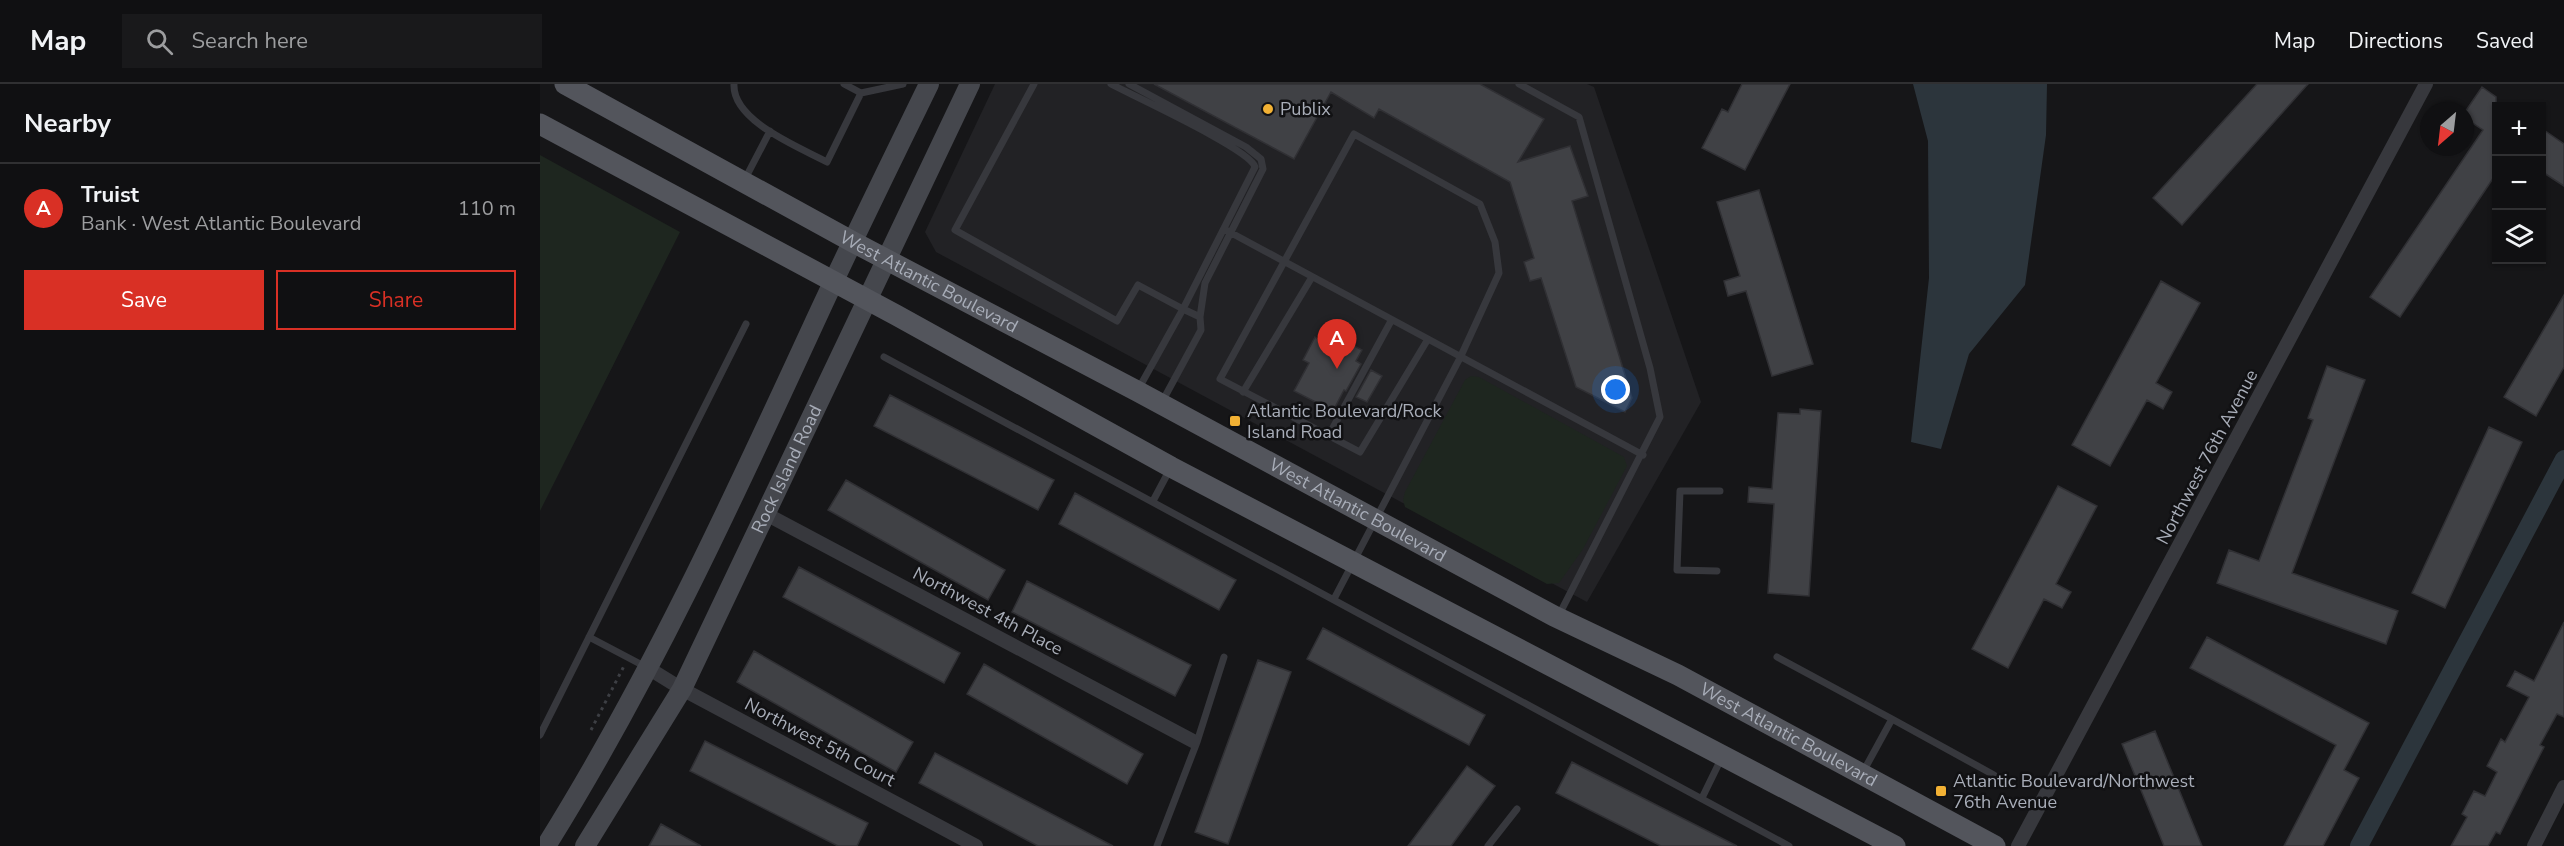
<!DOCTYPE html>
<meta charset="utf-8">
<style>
:root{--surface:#101012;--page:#19191b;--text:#f1f3f6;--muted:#9c9d9f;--line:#303032;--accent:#d93025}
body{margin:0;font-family:"Nunito Sans",sans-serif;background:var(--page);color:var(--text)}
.controls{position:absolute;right:18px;top:18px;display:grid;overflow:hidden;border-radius:0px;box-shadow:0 2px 4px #0004}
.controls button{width:54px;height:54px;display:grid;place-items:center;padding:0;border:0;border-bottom:2px solid var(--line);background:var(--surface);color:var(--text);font:30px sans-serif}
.compass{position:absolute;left:1880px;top:18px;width:54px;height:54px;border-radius:50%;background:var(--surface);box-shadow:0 2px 4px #0004;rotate:208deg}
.you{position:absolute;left:1076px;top:306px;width:21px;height:21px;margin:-15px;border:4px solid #fff;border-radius:50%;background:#1a73e8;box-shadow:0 0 0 9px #1a73e833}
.badge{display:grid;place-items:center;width:39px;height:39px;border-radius:50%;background:var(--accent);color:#fff;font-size:20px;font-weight:700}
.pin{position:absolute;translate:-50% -50px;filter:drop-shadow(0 2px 3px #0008)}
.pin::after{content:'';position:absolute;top:32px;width:21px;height:18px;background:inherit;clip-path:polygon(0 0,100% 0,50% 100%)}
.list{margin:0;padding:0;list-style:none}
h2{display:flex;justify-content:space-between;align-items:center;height:78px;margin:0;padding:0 24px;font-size:26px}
h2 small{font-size:20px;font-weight:400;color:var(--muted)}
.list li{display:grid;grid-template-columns:39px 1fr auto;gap:18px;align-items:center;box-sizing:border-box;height:90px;padding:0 24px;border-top:2px solid var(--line)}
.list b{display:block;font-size:22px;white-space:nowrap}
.list p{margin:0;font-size:20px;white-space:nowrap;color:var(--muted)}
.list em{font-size:20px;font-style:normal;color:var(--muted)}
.actions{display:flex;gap:12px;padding:18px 24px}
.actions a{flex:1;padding:14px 0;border:2px solid var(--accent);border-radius:0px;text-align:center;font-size:21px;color:var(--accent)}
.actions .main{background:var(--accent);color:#fff}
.icon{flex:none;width:33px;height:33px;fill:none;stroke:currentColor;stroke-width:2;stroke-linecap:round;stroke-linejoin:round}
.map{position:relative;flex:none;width:2024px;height:762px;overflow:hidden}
header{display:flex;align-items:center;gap:36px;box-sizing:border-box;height:84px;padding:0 30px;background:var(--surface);border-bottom:2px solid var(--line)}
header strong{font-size:28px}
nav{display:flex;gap:33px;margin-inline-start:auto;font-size:21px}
.search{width:420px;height:54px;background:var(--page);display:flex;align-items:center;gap:15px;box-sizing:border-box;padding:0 21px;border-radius:0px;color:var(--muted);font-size:22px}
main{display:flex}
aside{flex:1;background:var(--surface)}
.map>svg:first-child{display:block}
</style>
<header>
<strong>Map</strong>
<div class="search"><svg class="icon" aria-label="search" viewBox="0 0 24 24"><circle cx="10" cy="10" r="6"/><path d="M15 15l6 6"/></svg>Search here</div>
<nav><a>Map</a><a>Directions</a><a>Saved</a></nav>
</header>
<main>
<aside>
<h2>Nearby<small></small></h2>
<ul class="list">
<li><span class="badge">A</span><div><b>Truist</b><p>Bank · West Atlantic Boulevard</p></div><em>110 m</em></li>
</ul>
<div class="actions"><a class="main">Save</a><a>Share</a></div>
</aside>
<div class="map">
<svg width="2024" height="762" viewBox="0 0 2024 762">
<rect width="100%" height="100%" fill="#161618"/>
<!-- built -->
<path fill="#222225" d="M455,0H1047L1054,3L1161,318L1047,518L396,168L385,148Z"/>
<!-- green -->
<path fill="#1e261f" d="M0,71L140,148L0,427Z
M931,292L939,293L1084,373L1087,382L1043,465L1019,499L1007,500L865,423L863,416L865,408L925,296Z"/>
<!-- water -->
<path fill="#2c353c" d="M1373,0H1507L1506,51L1485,201L1429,270L1401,365L1371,358L1389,194L1388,57Z"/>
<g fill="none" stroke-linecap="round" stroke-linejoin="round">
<!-- canal -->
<path stroke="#2c353c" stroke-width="18" d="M1819,762L2024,375"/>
</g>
<!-- building -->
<path fill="#404145" stroke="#303034" stroke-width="1.5" d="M614,0H940L1004,35L978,78L1030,62L1048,112L1032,117L1092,314L1085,328L1036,303L1001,194L990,197L984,178L994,174L970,98L839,25L834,34L791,8L754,75Z
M1202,0H1250L1205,86L1162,64L1182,25L1188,28Z
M1717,0H1768L1642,141L1613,114Z
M1942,3L1956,13V90L1860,233L1830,213L1943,46L1925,34V28Z
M2001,44L2024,60V102L2001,87Z
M1219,106L1273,280L1232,292L1206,207L1188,212L1184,197L1200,192L1177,118Z
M1621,197L1660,219L1616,299L1632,308L1623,325L1607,316L1570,382L1532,361Z
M2024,211V283L1996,332L1964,313Z
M786,247L822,266L816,277L821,280L806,307L804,306L793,327L754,307L769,279L763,276L775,253L781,257Z
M1787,282L1825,296L1752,489L1858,527L1846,560L1677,499L1689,466L1719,477L1773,336L1768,334Z
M831,286L842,292L827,318L816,313Z
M350,311L514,396L498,426L334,342Z
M1260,325L1281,327L1269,512L1228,509L1234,420L1208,418L1209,403L1232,405L1238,329L1260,330Z
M1949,343L1982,358L1905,524L1872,509Z
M306,396L465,486L448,516L288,426Z
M1518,402L1557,422L1516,500L1531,508L1522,524L1504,515L1468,584L1432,565Z
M535,409L696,496L679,526L519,440Z
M259,483L420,569L404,599L243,513Z
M487,497L651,581L635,612L472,528Z
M2024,538V633L2017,630L2000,661L2004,663L1960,750L1956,748L1948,762H1911L1927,733L1922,730L1934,707L1945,712L1957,688L1947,682L1961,655L1965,658L1989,613L1967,602L1975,587L1994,597Z
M783,544L945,631L929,661L767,575Z
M1667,553L1829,639L1804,686L1819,694L1783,762H1744L1796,661L1650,584Z
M214,567L373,658L356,688L197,598Z
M718,576L751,588L688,760L655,748Z
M444,580L603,670L587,700L427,610Z
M1615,647L1662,762H1624L1582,660Z
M165,657L328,739L317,762H298L150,687Z
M395,669L573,762H498L379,699Z
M1032,678L1197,762H1121L1016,709Z
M927,682L955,702L911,762H868Z
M121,740L161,762H109Z"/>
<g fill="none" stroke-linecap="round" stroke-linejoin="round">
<!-- path -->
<path stroke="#3d3f44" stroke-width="3" stroke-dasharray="3 4.5" stroke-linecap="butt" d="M730,354L735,346
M51,646L84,582"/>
<!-- lane -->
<path stroke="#37383d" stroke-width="7" d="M194,0C192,37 259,63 287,78L321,9L304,0
M494,0L415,146L577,237L598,201L643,225L715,83C710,65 593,12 571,0
M589,0L706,63L721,75L723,85L665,199L660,233
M979,0L1039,33L1110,284L1120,333L1019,531
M321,9L363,0
M205,95L230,47
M684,145L1103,371
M344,273L1249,762
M599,304L643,225L660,233L661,246L622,318
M703,308L772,193
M789,351L851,237
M613,417L630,385
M1177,487L1137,486L1140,407H1180
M794,515L920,274L959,189L955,158L940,120L814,50L680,295L820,368L888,255
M49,553L106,583
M1237,573L1352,635
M0,651L206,240
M1323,688L1352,635L1454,691
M1162,714L1182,673
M617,762L657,658L684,573
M948,762L977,725"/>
<!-- street -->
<path stroke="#37383d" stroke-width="14" d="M226,430L653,657
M108,584L142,605L436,762
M1478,762L1886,0
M1994,762L2024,703"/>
<!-- secondary -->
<g stroke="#45474d" stroke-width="20">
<path d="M6,762C111,594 194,413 277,233C313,155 351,78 389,0"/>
<path id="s1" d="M45,762L142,605L430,0"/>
</g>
<!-- primary -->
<g stroke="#53555c" stroke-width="21">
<path id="s2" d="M25,0L313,158L597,307L1014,532L1138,591L1455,762"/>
<path d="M0,40L356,231L631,383L1355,762"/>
</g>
</g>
<!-- markers -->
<g fill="#f2b134" stroke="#111113" stroke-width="2">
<circle cx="728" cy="25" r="6"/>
<rect x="689" y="331" width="12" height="12" rx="3"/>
<rect x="1395" y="701" width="12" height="12" rx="3"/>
</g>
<g text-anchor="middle" stroke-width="5" stroke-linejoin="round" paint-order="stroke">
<!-- poi labels -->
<g font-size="18" fill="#a8adb8" stroke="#111113" text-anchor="start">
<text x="740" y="31">Publix</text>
<text x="707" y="333">Atlantic Boulevard/Rock<tspan x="707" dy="21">Island Road</tspan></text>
<text x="1413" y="703">Atlantic Boulevard/Northwest<tspan x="1413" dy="21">76th Avenue</tspan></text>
</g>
<!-- street labels -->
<g font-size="18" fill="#a8adb8" stroke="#111113">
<text dy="6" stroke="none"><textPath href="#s2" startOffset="414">West Atlantic Boulevard</textPath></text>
<text transform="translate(1667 373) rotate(-62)" y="6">Northwest 76th Avenue</text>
<text dy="6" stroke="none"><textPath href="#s1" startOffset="428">Rock Island Road</textPath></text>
<text dy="6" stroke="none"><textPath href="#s2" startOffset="900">West Atlantic Boulevard</textPath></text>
<text transform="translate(448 527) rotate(28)" y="6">Northwest 4th Place</text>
<text dy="6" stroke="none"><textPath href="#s2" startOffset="1386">West Atlantic Boulevard</textPath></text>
<text transform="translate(280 658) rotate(28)" y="6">Northwest 5th Court</text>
</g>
</g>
</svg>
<div class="controls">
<button>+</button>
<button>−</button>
<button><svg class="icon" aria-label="layers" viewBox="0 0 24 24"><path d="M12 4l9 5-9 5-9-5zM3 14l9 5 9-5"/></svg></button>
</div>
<svg class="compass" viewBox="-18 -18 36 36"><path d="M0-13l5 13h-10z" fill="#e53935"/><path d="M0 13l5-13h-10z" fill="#9c9d9f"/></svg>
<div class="you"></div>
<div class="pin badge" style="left:797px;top:285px">A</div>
</div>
</main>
